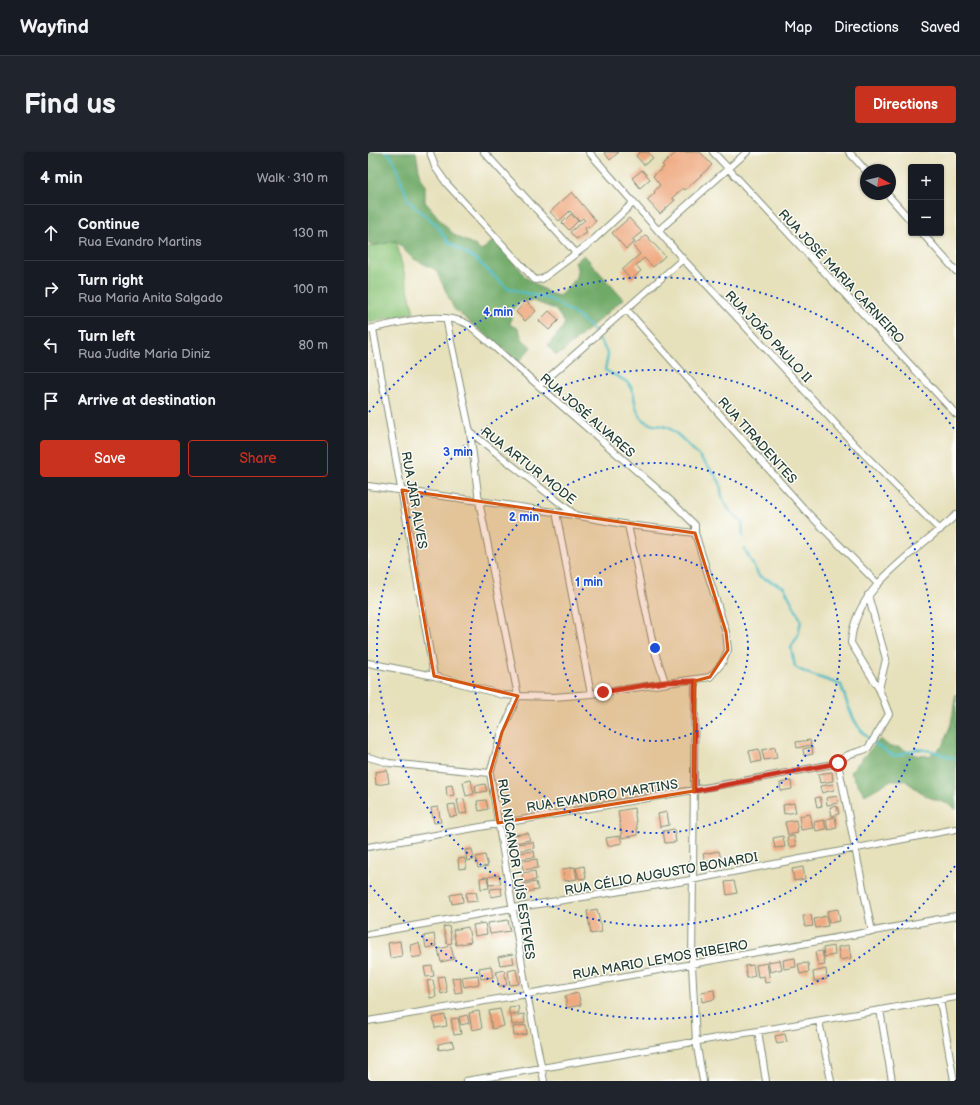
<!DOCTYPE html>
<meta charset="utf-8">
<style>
:root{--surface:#171b24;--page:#20242c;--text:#f1f3f6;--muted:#9ea1a6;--line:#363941;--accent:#c8321e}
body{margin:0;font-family:"Balsamiq Sans",sans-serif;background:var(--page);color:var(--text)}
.controls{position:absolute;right:12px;top:12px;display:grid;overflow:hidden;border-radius:4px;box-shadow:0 1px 3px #0004}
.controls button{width:36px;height:36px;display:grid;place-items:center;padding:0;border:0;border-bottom:1px solid var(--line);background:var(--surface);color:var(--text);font:20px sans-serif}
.compass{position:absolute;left:492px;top:12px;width:36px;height:36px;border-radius:50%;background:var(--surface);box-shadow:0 1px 3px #0004;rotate:98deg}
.stop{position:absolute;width:12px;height:12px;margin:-9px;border:3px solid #c8321e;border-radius:50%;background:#fff}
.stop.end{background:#c8321e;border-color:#fff;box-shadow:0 1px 4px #0008}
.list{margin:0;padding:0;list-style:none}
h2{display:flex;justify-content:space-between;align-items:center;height:52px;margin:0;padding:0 16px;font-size:17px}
h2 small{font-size:13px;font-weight:400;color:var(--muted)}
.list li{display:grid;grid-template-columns:26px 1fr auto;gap:12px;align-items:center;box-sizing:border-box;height:56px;padding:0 16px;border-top:1px solid var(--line)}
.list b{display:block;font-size:15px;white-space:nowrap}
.list p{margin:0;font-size:13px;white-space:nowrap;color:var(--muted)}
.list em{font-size:13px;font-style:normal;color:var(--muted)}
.actions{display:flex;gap:8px;padding:12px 16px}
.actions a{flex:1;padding:9px 0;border:1px solid var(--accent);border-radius:4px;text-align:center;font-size:14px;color:var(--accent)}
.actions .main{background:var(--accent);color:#fff}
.icon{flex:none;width:22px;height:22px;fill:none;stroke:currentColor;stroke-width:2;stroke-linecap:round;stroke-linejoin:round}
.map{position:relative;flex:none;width:588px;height:929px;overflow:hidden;border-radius:4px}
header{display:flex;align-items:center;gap:24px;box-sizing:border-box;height:56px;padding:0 20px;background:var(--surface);border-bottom:1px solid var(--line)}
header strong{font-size:19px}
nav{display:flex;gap:22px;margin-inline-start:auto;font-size:14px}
.intro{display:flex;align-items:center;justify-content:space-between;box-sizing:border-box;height:96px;padding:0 24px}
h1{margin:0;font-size:28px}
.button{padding:10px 18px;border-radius:4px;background:var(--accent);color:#fff;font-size:14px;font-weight:700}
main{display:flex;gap:24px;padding:0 24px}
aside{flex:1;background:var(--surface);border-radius:4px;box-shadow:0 1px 3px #0004}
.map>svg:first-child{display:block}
</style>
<header>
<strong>Wayfind</strong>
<nav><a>Map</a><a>Directions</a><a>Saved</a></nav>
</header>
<div class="intro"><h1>Find us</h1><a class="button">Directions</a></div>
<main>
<aside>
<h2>4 min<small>Walk · 310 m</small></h2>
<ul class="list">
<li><svg class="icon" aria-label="ahead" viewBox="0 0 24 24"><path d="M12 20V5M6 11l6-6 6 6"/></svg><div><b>Continue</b><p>Rua Evandro Martins</p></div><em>130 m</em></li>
<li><svg class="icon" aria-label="right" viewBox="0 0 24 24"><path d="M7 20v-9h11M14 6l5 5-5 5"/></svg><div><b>Turn right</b><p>Rua Maria Anita Salgado</p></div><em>100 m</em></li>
<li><svg class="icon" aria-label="left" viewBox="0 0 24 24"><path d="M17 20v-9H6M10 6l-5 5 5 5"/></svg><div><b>Turn left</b><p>Rua Judite Maria Diniz</p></div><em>80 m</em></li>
<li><svg class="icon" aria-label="arrive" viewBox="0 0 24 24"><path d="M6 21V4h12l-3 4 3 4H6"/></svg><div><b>Arrive at destination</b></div></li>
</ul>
<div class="actions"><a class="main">Save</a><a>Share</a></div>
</aside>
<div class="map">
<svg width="588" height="929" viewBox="0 0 588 929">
<rect width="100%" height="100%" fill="#fdfcf7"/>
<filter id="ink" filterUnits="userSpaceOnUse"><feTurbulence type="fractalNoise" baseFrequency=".025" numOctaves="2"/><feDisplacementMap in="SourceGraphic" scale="8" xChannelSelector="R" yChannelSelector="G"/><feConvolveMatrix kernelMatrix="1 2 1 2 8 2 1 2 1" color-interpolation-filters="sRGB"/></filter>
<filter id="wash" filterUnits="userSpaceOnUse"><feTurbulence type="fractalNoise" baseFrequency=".012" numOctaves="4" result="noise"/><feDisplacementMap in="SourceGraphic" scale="16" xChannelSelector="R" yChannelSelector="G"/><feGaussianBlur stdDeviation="0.9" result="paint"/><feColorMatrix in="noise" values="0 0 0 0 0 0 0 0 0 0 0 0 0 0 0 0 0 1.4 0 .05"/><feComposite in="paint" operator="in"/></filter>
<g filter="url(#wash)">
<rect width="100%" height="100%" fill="#e6e0bb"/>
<!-- green -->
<path fill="#8ac478" stroke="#548056" d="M28,89L46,161L0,170V95Z"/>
<!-- forest -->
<path fill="#6faa68" stroke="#47744e" d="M0,0H48L52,23L57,33V50C67,60 75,74 87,83C96,90 103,88 113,99L126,88L147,110L157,125L181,141L191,144C202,134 214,125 207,110L216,103L255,147L193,201L188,203L180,194C185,186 193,180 197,171L187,157L165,149H153L144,158L142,173L150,176L155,188L163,195L151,210L86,157L68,118L44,106L28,89L8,93L0,91Z
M588,542V658L583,653L560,645L536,628H523L497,643L482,620L512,587L522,595H531L547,603L561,604L574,595L583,572Z"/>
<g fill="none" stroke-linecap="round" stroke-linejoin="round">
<!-- stream -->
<path stroke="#4ab9c1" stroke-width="2.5" d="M19,0L25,7L40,47L47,55L68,72L80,90L109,108L138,135L153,140L182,147L211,165L223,175L236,195L240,203L237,218C243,222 257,227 261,232C269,240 264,255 273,265C283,276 287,272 298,275C309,278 345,318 351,329C354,333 352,339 354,344C357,355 365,363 374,370L375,385
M376,396L391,424L416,435L433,468L430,484L423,495L427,515C439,523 458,527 473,533C485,571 491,585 527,604L549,597L564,599L588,607"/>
</g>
<g id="blocks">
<!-- building -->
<path fill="#efa980" d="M236,0H251L242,8Z
M272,0H280L285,6L276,13L268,4Z
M309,0H332L344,13L317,38L315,36L304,46L307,48L292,62L279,48L287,41L286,40L292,33L285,24L296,15L294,13Z
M274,18L282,27L272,36L264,26Z
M204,40L228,69L220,76L219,74L217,76L219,81L208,87L202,80L217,68L215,66L211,69L202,59L191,69L182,60Z
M203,62L210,69L201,78L194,71Z
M261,66L274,80L264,88L267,90L258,97L244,81Z
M278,83L297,104L285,115L276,106L268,113L273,119L263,128L254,118L272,102L265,94Z
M158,149L168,159L157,169L148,160Z
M181,159L191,168L181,178L171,169Z
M442,588L443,593L429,596L428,590Z
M407,595L409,606L396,608L394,598Z
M444,595L445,602L436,604L435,597Z
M391,597L393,609L384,611L381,599Z
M19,618L21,631L8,633L7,620Z
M464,620L465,629L452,631L450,622Z
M103,628L106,642L98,644L95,630Z
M423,629L424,637L413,639L412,631Z
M117,632L119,639L108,641L107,634Z
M465,632L466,638L454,641L452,634Z
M84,633L86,643L79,644L78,634Z
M469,644L470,651L459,653L458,646Z
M452,645L454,654L449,655L447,646Z
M96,647L99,661L92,662L89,648Z
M118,648L120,657L111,659L109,649Z
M426,651L428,660L416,662L415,653Z
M87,652L89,664L82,665L80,653Z
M469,654L471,662L464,664L462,655Z
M70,655L73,670L66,671L63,656Z
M266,656L270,683L254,686L250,659Z
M299,660L301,673L292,675L290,662Z
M442,662L445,676L433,678L431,664Z
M467,665L469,676L460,678L458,667Z
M428,668L430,681L420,683L417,670Z
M456,668L458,677L448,679L446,670Z
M306,677L308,690L297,691L295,679Z
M160,681L162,688L147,691L146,683Z
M252,684L254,691L240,694L238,686Z
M415,684L417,695L407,696L405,686Z
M426,684L428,694L421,695L419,685Z
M165,690L166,696L149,699L148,692Z
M104,697L106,708L99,709L97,698Z
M166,699L167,705L151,707L150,701Z
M351,699L353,707L337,710L335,702Z
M117,703L120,714L110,716L108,705Z
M97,706L98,716L91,717L90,707Z
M169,707L170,716L155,718L154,709Z
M216,714L218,726L211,727L208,716Z
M207,715L209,727L197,729L195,717Z
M435,715L437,727L426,729L424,717Z
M167,719L168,728L155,730L154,721Z
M131,723L133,732L121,733L120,725Z
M119,725L121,736L113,737L112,726Z
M366,729L369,741L359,743L357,730Z
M168,730L170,738L157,740L156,732Z
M133,736L134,743L123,745L122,737Z
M108,740L110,749L99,750L98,741Z
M94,741L95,750L84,752L82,743Z
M229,757L234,780L223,782L219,759Z
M470,757L472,769L461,771L459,759Z
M443,763L445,774L437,775L435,764Z
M458,764L460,774L448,776L446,767Z
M140,768L142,779L122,782L120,771Z
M117,771L119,782L107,784L105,773Z
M81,774L84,791L79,792L75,775Z
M100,775L103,790L88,793L85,778Z
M66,782L68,794L58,796L56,784Z
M32,789L34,804L22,806L20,791Z
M51,791L54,804L44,806L42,793Z
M481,793L483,806L472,808L470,795Z
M83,794L86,807L73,810L70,797Z
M466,794L467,803L456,805L455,796Z
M454,799L457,813L450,814L447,800Z
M144,802L146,811L132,813L130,805Z
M427,806L428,815L416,817L415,808Z
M412,808L414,817L402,820L400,810Z
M399,811L402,830L397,831L396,824L390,825L388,813Z
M440,811L441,820L432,822L430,812Z
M385,813L387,824L379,826L377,814Z
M64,814L66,824L58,825L56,815Z
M123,814L125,825L113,827L111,816Z
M148,817L151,832L142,833L140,819Z
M458,817L459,827L446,829L445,820Z
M136,818L139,833L131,834L128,820Z
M110,823L111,832L96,835L94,825Z
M76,824L79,840L73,842L70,825Z
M92,825L94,840L87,841L84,826Z
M65,828L68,845L62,846L59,829Z
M346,838L347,847L334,850L333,840Z
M210,841L213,853L199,856L197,844Z
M150,854L151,861L141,862V855Z
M132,857L136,874L124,877L121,859Z
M111,859L114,876L104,878L101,861Z
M156,862L157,871L144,873L143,864Z
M77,863L79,874L67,876L65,866Z
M99,863L101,871L93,873L91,865Z
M90,866L93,882L86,883L83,867Z
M158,873L159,882L146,884L145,875Z
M417,882L419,890L409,892L407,884Z
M84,889L86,895L71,898L70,892Z"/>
</g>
</g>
<g filter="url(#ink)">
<use href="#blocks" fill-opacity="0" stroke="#828e78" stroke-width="1"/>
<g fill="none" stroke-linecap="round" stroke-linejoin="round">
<!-- street casing -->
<g stroke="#828e78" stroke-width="8">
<path id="street" d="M62,0L67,15L79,32L167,128L174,127L222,91L266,50
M116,0L208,101
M221,0L315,107L487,293L572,378
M345,0L588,262
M481,0L498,19
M519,42L543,69
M291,78L379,0
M554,81L588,119
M258,157L437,358L509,431
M78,166L102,280L111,349L150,544L134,580L122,621L159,842L176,929
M0,177C29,172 75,157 101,173L303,349L327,373V381L260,373L206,363L111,349L0,334
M5,177L66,524
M171,234L315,107
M102,280L206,362
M188,360L223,542
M260,373L286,497L297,530
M500,443L518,507L511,537
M0,511L66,524L135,543L150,544L186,545L223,542L342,525L354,511L360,498L358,480L327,381
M327,529L324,813L328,889L335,929
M0,605L21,611L122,621
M470,611C482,598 487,603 500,596L521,562L511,537L483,491C486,434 550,399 588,363
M470,611L504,780
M0,695C157,666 314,642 470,611
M0,782L145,756L323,728L588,677
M572,848L586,929
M512,858L524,929
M0,869L159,842L588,764
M451,869L463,929
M390,879L398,929
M98,929L588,845"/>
</g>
<!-- street -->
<use href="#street" stroke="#fff" stroke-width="6"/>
</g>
</g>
<g fill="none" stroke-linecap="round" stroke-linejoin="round" filter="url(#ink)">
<!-- route -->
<path stroke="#c8321e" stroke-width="5" d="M235,540L297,530L327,529L326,639L470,611"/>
</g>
<!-- marked area -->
<path fill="#d45610" fill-opacity="0.2" stroke="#d45610" stroke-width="3" stroke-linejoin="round" d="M34,338L327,381L358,480L360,498L342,525L327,529L326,639L130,671L122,621L134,580L150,544L66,524Z"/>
<!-- distance rings -->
<g fill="none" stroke="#1d4ed8" stroke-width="2" stroke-dasharray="2 4">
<circle cx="287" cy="496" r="93"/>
<circle cx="287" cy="496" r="185"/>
<circle cx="287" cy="496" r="278"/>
<path d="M587 714A371 371 0 0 1 1 732M1 260A371 371 0 0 1 587 278"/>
</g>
<g text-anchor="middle" stroke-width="3" stroke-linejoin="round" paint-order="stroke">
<!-- street labels -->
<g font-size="13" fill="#1f3d34" stroke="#fdfcf7">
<text transform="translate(474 124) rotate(47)" y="5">RUA JOSÉ MARIA CARNEIRO</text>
<text transform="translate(401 184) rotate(47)" y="5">RUA JOÃO PAULO II</text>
<text transform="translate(220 263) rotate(41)" y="5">RUA JOSÉ ALVARES</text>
<text transform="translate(390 288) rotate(48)" y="5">RUA TIRADENTES</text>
<text transform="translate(161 313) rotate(38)" y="5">RUA ARTUR MODE</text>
<text transform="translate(47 348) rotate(80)" y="5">RUA JAIR ALVES</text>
<text transform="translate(234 643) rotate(-9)" y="5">RUA EVANDRO MARTINS</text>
<text transform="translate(149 717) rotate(81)" y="5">RUA NICANOR LUÍS ESTEVES</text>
<text transform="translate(293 721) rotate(-10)" y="5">RUA CÉLIO AUGUSTO BONARDI</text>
<text transform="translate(292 807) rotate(-10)" y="5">RUA MARIO LEMOS RIBEIRO</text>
</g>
</g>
<circle cx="287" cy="496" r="6" fill="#1d4ed8" stroke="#fdfcf7" stroke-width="2"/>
<g font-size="12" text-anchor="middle" font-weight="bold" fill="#1d4ed8" stroke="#fdfcf7" stroke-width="3" stroke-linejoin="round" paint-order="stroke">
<text x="130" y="164">4 min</text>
<text x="90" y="304">3 min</text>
<text x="156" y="369">2 min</text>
<text x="221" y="434">1 min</text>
</g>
</svg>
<div class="controls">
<button>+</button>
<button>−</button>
</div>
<svg class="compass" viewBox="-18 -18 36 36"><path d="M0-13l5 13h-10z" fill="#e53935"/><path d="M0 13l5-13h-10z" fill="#9ea1a6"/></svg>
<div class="stop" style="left:470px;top:611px"></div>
<div class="stop end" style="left:235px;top:540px"></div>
</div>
</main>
